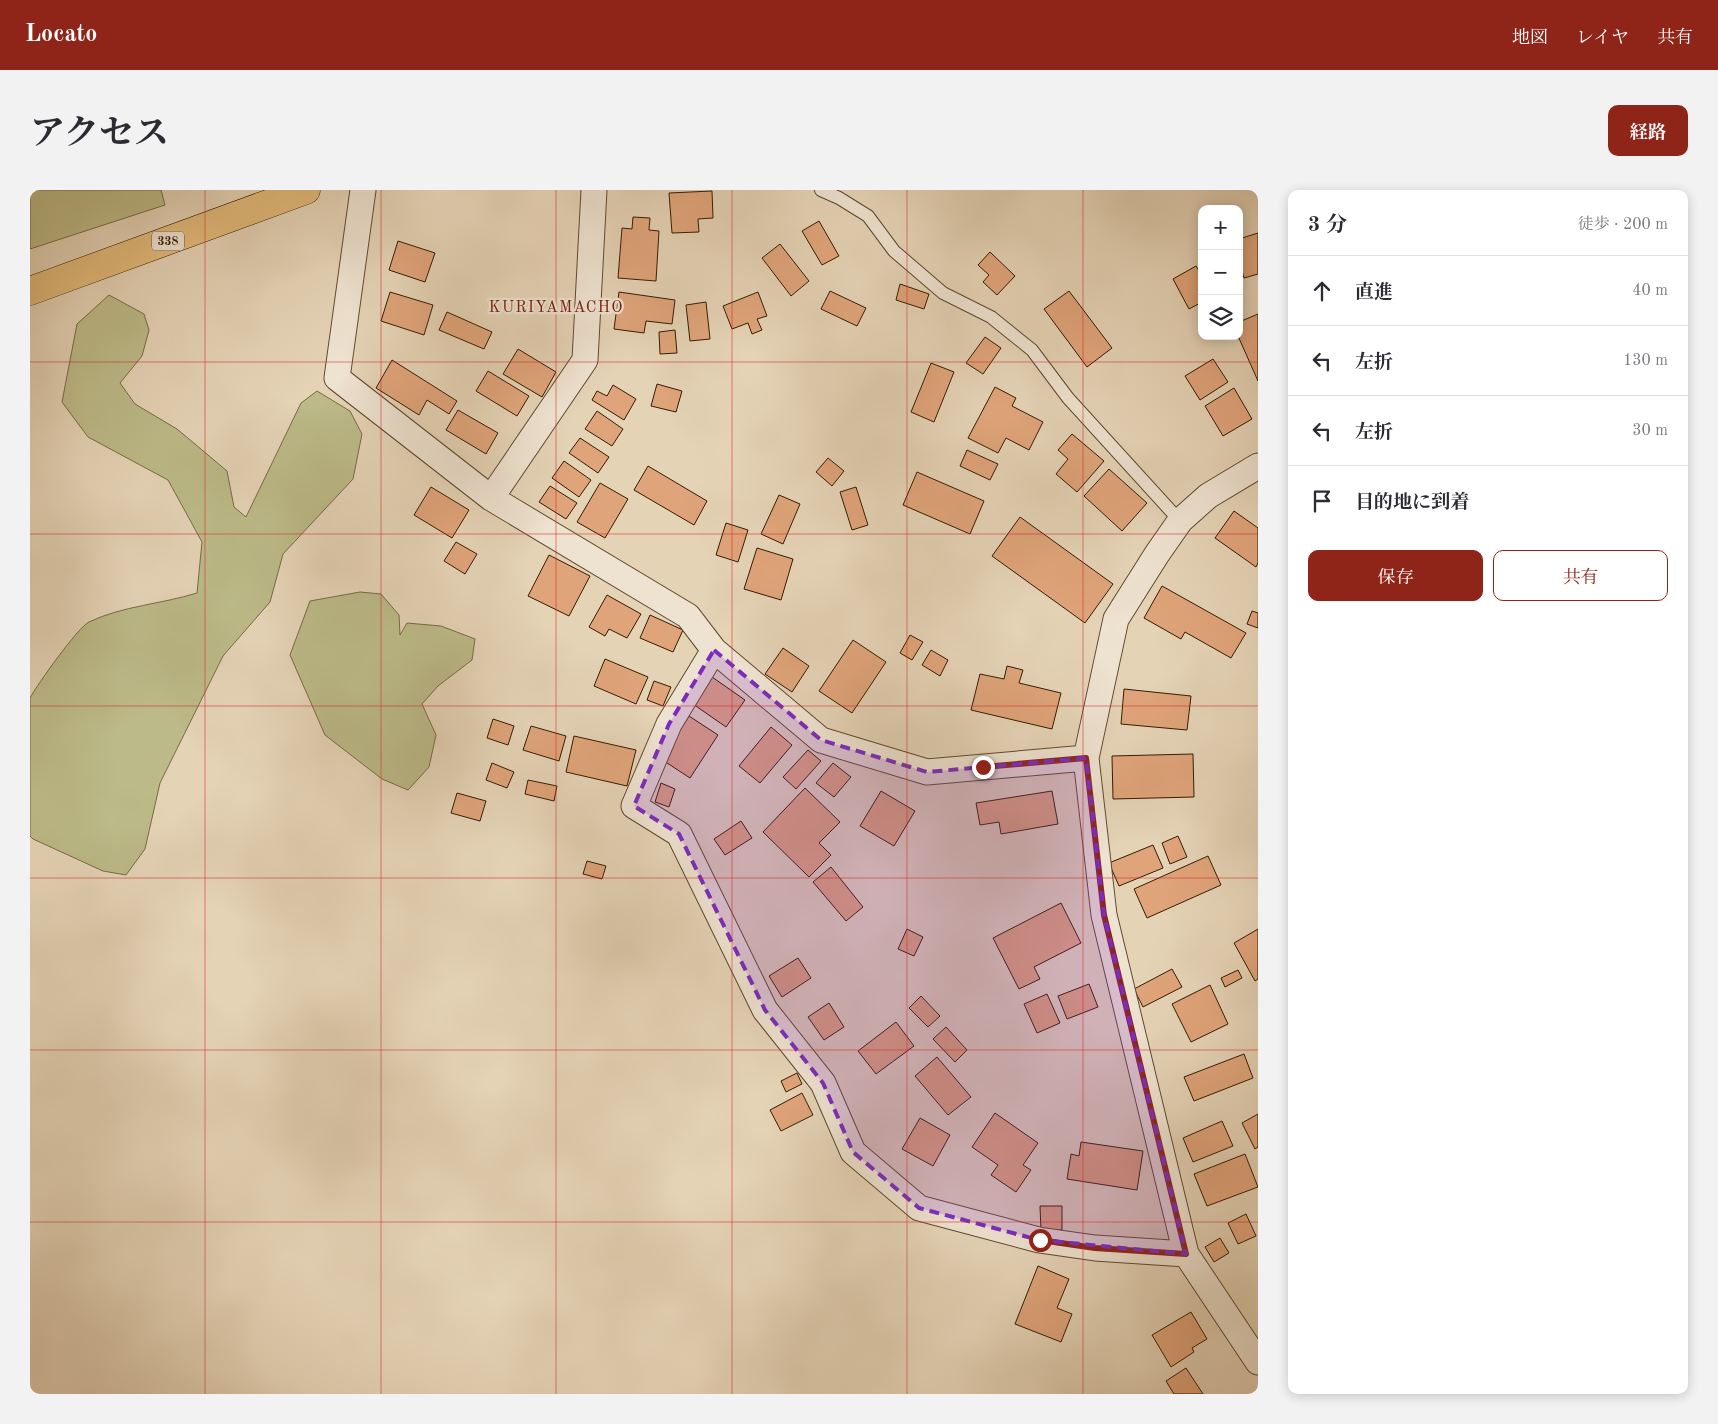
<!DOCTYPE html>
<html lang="ja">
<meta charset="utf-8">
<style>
:root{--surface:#fff;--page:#f2f2f3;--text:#2b2b33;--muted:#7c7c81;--line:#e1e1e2;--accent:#8f2418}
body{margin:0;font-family:"Old Standard TT","Noto Serif JP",serif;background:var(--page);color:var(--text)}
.controls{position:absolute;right:15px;top:15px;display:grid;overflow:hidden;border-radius:10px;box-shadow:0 2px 12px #0003}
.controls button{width:45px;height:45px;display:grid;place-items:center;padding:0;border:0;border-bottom:1px solid var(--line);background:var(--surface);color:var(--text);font:25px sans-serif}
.stop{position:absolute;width:15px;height:15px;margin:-11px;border:4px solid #8f2418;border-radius:50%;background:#fff}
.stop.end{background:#8f2418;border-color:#fff;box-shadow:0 1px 5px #0008}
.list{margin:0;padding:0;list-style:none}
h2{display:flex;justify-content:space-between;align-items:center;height:65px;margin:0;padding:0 20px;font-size:21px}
h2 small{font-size:16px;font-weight:400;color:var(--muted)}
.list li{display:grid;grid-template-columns:32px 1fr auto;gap:15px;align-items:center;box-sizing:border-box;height:70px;padding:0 20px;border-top:1px solid var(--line)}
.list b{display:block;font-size:19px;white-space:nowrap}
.list em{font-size:16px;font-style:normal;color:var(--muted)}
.actions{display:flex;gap:10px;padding:15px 20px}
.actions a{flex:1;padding:11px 0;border:1px solid var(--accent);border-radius:10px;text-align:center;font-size:18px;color:var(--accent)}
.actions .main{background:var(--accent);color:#fff}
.icon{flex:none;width:28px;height:28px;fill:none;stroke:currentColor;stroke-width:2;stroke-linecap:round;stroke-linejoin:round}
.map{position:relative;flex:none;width:1228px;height:1204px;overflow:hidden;border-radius:10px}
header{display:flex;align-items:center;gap:30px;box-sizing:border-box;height:70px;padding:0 25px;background:var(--accent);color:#fff}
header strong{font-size:24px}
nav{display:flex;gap:28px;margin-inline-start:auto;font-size:18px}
.intro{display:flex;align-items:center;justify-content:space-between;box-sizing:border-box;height:120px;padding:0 30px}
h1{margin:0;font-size:35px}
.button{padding:12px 22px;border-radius:10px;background:var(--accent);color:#fff;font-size:18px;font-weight:700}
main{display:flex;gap:30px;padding:0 30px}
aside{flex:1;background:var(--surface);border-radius:10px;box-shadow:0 2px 12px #0003}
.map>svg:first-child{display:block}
</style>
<header>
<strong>Locato</strong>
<nav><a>地図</a><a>レイヤ</a><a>共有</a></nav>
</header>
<div class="intro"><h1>アクセス</h1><a class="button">経路</a></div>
<main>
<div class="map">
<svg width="1228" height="1204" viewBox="0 0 1228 1204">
<rect width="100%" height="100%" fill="#e5d3b6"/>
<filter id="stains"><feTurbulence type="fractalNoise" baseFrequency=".004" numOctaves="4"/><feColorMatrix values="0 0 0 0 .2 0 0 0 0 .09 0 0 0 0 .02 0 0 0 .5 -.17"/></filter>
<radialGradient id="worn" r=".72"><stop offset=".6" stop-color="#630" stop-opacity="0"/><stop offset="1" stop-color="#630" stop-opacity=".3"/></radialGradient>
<!-- green -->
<path fill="#bcba88" stroke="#786a44" d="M0,0H131L135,15L0,59Z
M79,105L114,124L119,140L112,166L90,193L105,214L147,239L197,281L204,317L216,327L271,213L287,201L320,221L332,244L323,289L253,364L240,412L193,466L130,593L115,659L96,685L73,681L3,649L0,646V508C7,495 48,437 59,432C92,416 132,414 167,403L172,352L138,290L58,247L32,212L47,134Z
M330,402L351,404L369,425L370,445L377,433L411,436L445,449L442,470L408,496L392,514L406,545L399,577L378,600L352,589L295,545L260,465L280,411Z"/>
<!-- building -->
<path fill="#e0a47a" stroke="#341b00" d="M682,1L683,28L668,29L669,42L642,43L639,3Z
M603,27L620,28L619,40L629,41L626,91L588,88L592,38L602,39Z
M789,31L809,66L792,75L772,41Z
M1228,43V84L1214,88L1209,72V49Z
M368,51L405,63L395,92L359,80Z
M750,54L779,91L761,106L732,68Z
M960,62L985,86L967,105L953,92L959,85L948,75Z
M1166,76L1172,85V112L1159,119L1143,89Z
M870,94L899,104L894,119L866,110Z
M800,101L836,118L827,136L791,119Z
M1039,101L1082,158L1057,177L1014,119Z
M360,102L403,115L394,145L351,131Z
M589,102L645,110L642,134L616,131L614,143L584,139Z
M728,102L737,126L727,129L732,140L722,144L718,133L702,139L693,116Z
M676,112L680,149L660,151L656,115Z
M417,122L462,142L454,159L409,140Z
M1228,124V191L1208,146L1209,132Z
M645,140L647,163L630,164L629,142Z
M955,147L971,158L953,184L936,173Z
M488,159L526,182L512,207L473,184Z
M1183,169L1198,192L1170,210L1155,186Z
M362,170L427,211L419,224L397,210L389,225L346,198Z
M901,173L924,182L904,232L881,222Z
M458,181L499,206L487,226L446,201Z
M627,194L652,201L646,222L621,216Z
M583,195L606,209L594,230L562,210L567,201L577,206Z
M965,197L986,208L982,216L1013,232L999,260L976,248L968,263L938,248Z
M1204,198L1222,229L1193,246L1175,216Z
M428,220L468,243L456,264L416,240Z
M567,221L593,239L582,256L555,239Z
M1042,244L1074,271L1047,302L1026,284L1038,269L1028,260Z
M550,248L579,267L568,283L539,263Z
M937,260L968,274L960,290L930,276Z
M798,268L814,281L802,296L786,282Z
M534,271L561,290L549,307L522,288Z
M618,276L677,311L664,335L604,300Z
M1079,279L1117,313L1092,341L1054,306Z
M887,282L954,311L940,344L873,315Z
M570,293L598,309L575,348L547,332Z
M520,296L547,313L536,329L509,312Z
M401,297L439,320L422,348L384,325Z
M826,297L838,335L822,340L810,302Z
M749,305L770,314L753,354L731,344Z
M1204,321L1228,338V373L1226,377L1185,348Z
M990,327L1083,394L1055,433L962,366Z
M696,333L718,340L708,372L686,365Z
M426,352L447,364L435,384L414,371Z
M727,358L763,369L751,410L714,399Z
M519,365L560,386L539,426L498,406Z
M1132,396L1216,443L1201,468L1155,442L1151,449L1114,428Z
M577,405L611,424L597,448L579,439L575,446L559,437Z
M1222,421L1228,423V438L1217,434Z
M620,425L653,440L643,462L610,448Z
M880,445L893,452L882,470L870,463Z
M823,450L856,472L822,523L789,501Z
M753,458L779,476L762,502L735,484Z
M901,460L918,470L910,486L892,475Z
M575,469L618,487L606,514L564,496Z
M977,476L993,480L989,493L1031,503L1022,539L941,520L950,484L974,489Z
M682,487L715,510L696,537L663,514Z
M624,491L641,497L633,516L617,510Z
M1094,499L1161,506L1157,540L1091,534Z
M659,526L688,545L660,588L631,569Z
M463,529L484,536L478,555L457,548Z
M501,536L536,546L529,571L493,560Z
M741,537L762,555L730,593L709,576Z
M544,546L606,560L597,596L536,582Z
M778,560L791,571L766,599L753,587Z
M1163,564L1164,607L1083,609L1082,566Z
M462,573L484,582L477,598L456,590Z
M803,573L821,587L804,607L786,593Z
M498,590L527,596L524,611L495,604Z
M631,593L645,599L639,617L625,612Z
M775,598L810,632L789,653L801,665L779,687L733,642Z
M851,601L885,621L864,656L830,636Z
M1022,601L1028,634L971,644L969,632L950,635L946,613Z
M427,603L456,611L450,631L421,623Z
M711,631L722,648L695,665L684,649Z
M1148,646L1157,667L1140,674L1132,653Z
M1123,655L1133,678L1089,696L1079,673Z
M1178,666L1191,695L1117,728L1104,699Z
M557,671L576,676L572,689L553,684Z
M801,677L833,717L816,731L783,692Z
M1031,713L1051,753L1004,777L1010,789L989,799L963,748Z
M877,739L893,747L884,766L868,759Z
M1228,739V789L1225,791L1204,753Z
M768,768L781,788L752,807L739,786Z
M1142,779L1152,797L1113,817L1104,799Z
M1208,780L1212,788L1195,797L1191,788Z
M1059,794L1068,817L1037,829L1028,806Z
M1180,795L1198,834L1161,852L1142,814Z
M1017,804L1030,833L1007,843L994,814Z
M891,806L910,826L898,837L879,818Z
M799,813L814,837L794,850L778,827Z
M866,832L884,856L846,884L828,861Z
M916,837L937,860L925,872L903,849Z
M1214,864L1223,888L1164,911L1154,887Z
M907,867L941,907L918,925L885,886Z
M767,883L772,894L756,902L751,891Z
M772,903L783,925L751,941L740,920Z
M965,923L1008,953L993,975L1001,980L986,1002L961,985L968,975L942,957Z
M1228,924V957L1225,959L1212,933Z
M890,928L920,945L903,976L872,959Z
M1192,931L1203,956L1163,972L1153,948Z
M1051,952L1113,961L1107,1000L1037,989L1041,964L1049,966Z
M1215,964L1228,997L1177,1016L1164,984Z
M1010,1016H1032V1040L1011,1041Z
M1216,1024L1226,1046L1208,1054L1198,1033Z
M1190,1048L1199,1063L1184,1072L1175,1057Z
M1008,1076L1039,1089L1027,1118L1042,1124L1031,1152L985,1134Z
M1161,1122L1177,1149L1162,1158L1164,1162L1141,1177L1122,1145Z
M1156,1178L1173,1204H1144L1136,1191Z"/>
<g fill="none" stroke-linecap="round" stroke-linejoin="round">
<!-- lane casing -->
<g stroke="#60492e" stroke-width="14">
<path id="lane" d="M791,0L809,8L838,26L864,61L913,103L961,127L1002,160L1038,208L1150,331"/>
</g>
<!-- street casing -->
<g stroke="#60492e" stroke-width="27">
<path id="street" d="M333,0L307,188L461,308L658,426L684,460L791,550L897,582L1056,568
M1228,276L1178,306L1150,331L1127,364L1086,429L1056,568L1074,725L1156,1064L1228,1172
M461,308L555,170L564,0
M684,460L639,534L604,616L649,644L735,820L793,893L823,962L889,1018L1009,1050L1065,1058L1156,1064"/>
</g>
<!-- highway casing -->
<g stroke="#341b00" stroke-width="29">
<path id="highway" d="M0,101L276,0"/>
</g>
<!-- lane -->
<use href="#lane" stroke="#eee2d0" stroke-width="12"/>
<!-- street -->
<use href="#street" stroke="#eee2d0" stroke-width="25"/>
<!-- highway -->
<use href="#highway" stroke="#e2ba7b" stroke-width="28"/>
</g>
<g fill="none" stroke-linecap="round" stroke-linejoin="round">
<!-- route -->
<path stroke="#8f2418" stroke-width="6" d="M953,577L1056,568L1074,725L1156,1064L1065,1058L1010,1050"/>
</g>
<!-- marked area -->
<path fill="#7b2cbf" fill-opacity="0.2" stroke="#7b2cbf" stroke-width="4" stroke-dasharray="10 6" stroke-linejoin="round" d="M684,460L791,550L897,582L1056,568L1074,725L1156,1064L1009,1050L889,1018L823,962L793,893L735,820L649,644L604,616L639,534Z"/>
<!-- grid -->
<path fill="none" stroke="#d62828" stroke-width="1" stroke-opacity="0.55" d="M175,0V1204M351,0V1204M526,0V1204M702,0V1204M877,0V1204M1053,0V1204M0,172H1228M0,344H1228M0,516H1228M0,688H1228M0,860H1228M0,1032H1228"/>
<g text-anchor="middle" stroke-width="4.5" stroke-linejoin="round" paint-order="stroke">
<!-- shield labels -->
<rect fill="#eee2d0" stroke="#6c573e" stroke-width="1" x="122" y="41.5" width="32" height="19" rx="4"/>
<g font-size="12" font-weight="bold" fill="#341b00">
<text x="138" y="55">338</text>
</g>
<!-- quarter labels -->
<g font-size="16" letter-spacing="1" fill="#7a1f14" stroke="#eee2d0">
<text x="526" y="122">KURIYAMACHO</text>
</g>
</g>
<rect width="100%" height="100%" filter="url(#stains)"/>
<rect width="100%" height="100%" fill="url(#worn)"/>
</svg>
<div class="controls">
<button>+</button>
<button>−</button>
<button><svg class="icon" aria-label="layers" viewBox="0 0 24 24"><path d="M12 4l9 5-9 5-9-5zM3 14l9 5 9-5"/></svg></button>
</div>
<div class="stop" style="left:1010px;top:1050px"></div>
<div class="stop end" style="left:953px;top:577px"></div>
</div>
<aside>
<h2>3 分<small>徒歩 · 200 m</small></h2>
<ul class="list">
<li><svg class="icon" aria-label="ahead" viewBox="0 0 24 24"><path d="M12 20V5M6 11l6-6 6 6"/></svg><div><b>直進</b></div><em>40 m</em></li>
<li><svg class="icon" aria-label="left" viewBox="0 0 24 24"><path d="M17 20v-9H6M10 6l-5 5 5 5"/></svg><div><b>左折</b></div><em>130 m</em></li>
<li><svg class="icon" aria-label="left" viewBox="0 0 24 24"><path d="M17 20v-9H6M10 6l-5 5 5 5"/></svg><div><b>左折</b></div><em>30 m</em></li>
<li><svg class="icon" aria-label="arrive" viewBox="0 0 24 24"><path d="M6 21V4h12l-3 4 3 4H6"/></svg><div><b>目的地に到着</b></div></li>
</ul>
<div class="actions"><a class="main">保存</a><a>共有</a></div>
</aside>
</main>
